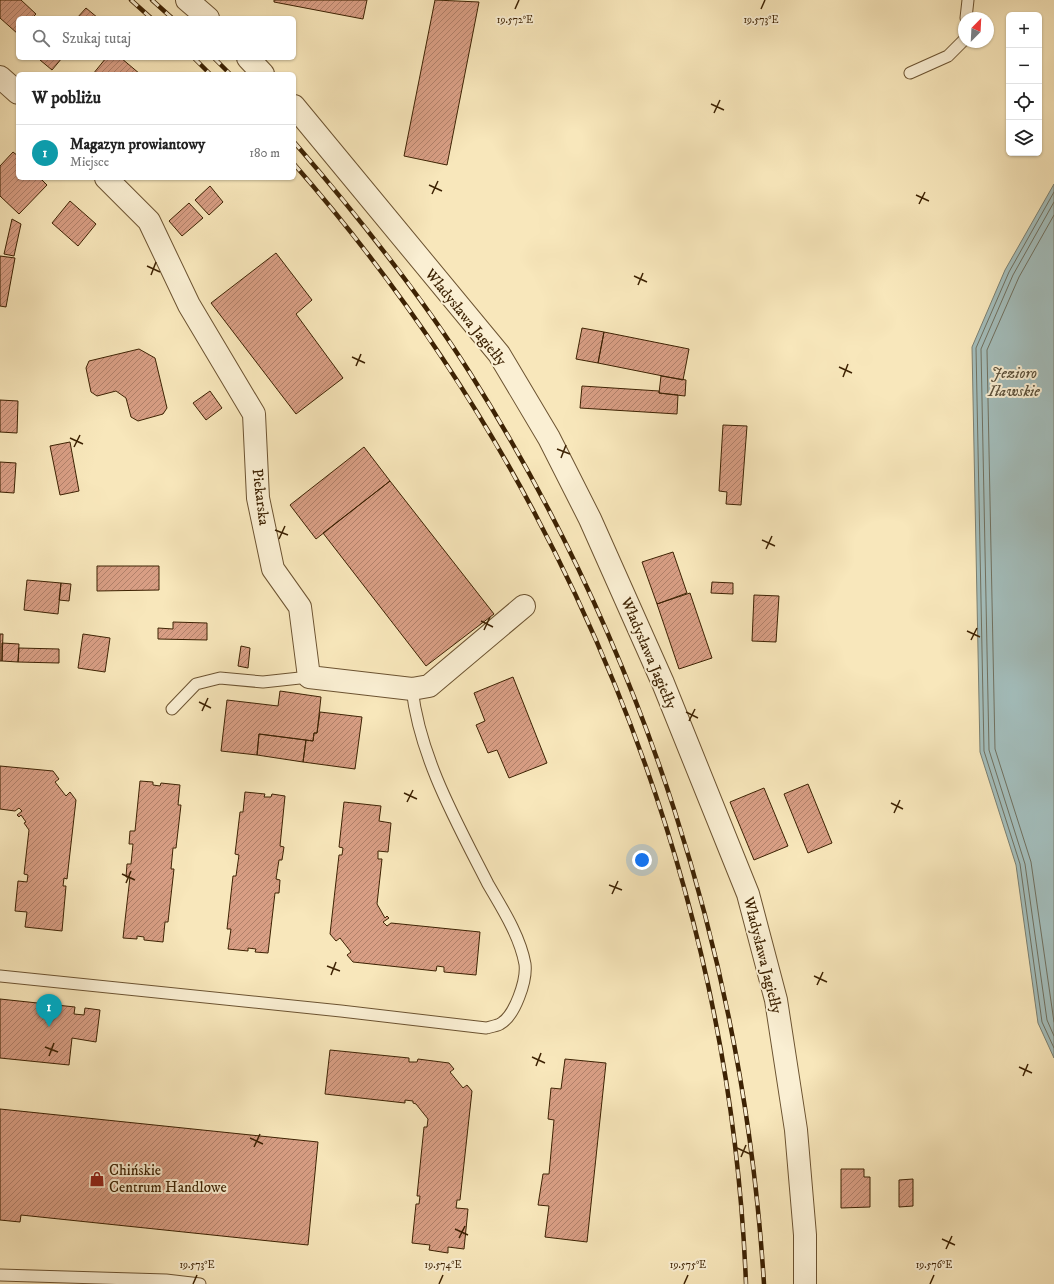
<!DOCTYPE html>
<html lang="pl">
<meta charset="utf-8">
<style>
:root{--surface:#fff;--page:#f6f6f6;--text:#222;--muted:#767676;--line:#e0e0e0;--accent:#8f2418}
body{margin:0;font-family:"IM FELL DW Pica",serif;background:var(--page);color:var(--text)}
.controls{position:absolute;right:12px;top:12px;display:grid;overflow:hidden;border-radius:6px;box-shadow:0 1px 3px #0004}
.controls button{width:36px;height:36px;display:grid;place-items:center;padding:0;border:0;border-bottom:1px solid var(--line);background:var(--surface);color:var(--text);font:20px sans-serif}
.compass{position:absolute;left:958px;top:12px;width:36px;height:36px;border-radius:50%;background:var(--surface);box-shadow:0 1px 3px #0004;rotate:24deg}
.you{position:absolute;left:642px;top:860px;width:14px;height:14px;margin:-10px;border:3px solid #fff;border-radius:50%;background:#1a73e8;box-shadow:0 0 0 6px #1a73e833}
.badge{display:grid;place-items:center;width:26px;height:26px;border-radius:50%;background:var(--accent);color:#fff;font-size:13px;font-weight:700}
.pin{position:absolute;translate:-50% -33px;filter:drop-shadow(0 1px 2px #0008)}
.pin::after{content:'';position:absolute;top:21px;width:14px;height:12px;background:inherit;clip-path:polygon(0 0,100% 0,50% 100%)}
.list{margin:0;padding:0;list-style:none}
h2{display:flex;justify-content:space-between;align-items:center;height:52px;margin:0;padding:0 16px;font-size:17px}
h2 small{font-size:13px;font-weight:400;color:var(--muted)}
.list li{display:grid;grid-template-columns:26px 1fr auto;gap:12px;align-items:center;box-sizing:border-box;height:56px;padding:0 16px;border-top:1px solid var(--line)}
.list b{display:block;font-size:15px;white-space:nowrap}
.list p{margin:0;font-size:13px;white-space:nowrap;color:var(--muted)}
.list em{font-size:13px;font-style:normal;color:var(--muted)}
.icon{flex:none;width:22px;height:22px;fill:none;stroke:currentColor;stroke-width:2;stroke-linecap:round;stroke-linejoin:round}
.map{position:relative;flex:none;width:1054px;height:1284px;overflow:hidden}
.search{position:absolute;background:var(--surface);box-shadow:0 1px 3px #0004;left:16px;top:16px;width:280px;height:44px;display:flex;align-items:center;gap:10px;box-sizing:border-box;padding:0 14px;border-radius:6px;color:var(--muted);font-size:15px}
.panel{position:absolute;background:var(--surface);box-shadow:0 1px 3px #0004;left:16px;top:72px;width:280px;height:108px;border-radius:6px}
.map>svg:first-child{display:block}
</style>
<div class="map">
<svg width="1054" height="1284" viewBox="0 0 1054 1284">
<defs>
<pattern id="building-hatch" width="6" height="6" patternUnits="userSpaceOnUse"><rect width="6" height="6" fill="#d89e84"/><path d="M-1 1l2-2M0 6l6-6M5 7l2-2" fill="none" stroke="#b0806a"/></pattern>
</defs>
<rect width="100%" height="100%" fill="#f8e7bb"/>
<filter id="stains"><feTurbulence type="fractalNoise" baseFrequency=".005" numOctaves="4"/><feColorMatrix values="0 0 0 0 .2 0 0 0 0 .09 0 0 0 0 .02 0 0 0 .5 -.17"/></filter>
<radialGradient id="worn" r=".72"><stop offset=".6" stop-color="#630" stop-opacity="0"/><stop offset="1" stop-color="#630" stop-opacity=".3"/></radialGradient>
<!-- water -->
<path fill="#a3bdbb" stroke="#7a7f71" d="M1054,184V1058L1038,1023L1016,865L980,752L972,347L1005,270Z"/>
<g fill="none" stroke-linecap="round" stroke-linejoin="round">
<!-- shore -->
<path stroke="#70705f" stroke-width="1" d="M1054,192L1009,272L976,348L984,751L1020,864L1042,1022L1054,1048
M1054,202L1013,275L981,349L989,750L1025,864L1047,1020L1054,1036
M1054,215L1019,277L987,350L995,749L1031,862L1054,1022"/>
</g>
<!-- building -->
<path fill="url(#building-hatch)" stroke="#3d2203" d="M0,0H21L36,14L32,18H18V34L0,18Z
M274,0H367L363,19L274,2Z
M435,0L479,2L447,165L404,156Z
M86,8L98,18H77Z
M42,58H62L52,70L40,60Z
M106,58H121L140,74H93Z
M13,152L18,156V178H40L47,185L19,214L0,196V166Z
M210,186L223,202L209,215L195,200Z
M70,201L96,224L78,246L52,223Z
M189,203L203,218L182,236L169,221Z
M12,219L21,224L14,256L4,254Z
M276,253L312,300L296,314L343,378L296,414L211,303Z
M0,256L15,258L6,307L0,306Z
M582,328L604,332L598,363L576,359Z
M604,332L689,349L683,380L598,363Z
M139,349L155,358L167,408L163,414L138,421L131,417L126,398L116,391L97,396L91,392L86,368L89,361Z
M661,376L686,380L685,396L659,393Z
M582,386L659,391V393L678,395L677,414L580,408Z
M210,391L222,408L206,420L193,403Z
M0,400L18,401L17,433L0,432Z
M723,425L747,426L741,505L726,504L727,492L719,491Z
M70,442L79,491L60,495L50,446Z
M364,447L390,481L316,539L290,505Z
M0,462L16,463L14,493L0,492Z
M390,481L494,614L426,666L323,533Z
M673,552L687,593L657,604L642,562Z
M97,566H159V590L97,591Z
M27,580L61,583L58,614L24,610Z
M712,582L733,583V594L711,593Z
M61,583L71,584L69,601L59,600Z
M690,593L712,658L679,669L657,604Z
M754,595L779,596L776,642L752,641Z
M173,622L207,623V640L158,639V628L173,629Z
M0,634H3L2,661H0Z
M83,634L110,638L105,672L78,668Z
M2,643L19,644L18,662L2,661Z
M241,646L250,648L248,668L238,666Z
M19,648L59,649V663L18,662Z
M513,677L547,763L509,778L497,750L488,753L476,725L485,721L474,693Z
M280,691L321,697L317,733H314L313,741L259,734L257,755L221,751L227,700L278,706Z
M320,712L362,717L355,769L303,762L306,740L313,741L314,733H317Z
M259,734L306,740L303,762L257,755Z
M0,766L53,771L59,779L55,782L66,796L70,792L76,800L67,879L64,878L63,886H66L62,931L25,927L27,912L15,911L18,881L27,882L28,875L24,874L29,830L24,823L26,822L21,815L19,817L17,815L22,811L19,808L15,811L0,809Z
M140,781L153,782V785L160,786L161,783L180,785L178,805H181L176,848H173L171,869H174L168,922H165L163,942L144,940V937L137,936V939L123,938L130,877H126L127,864H131L133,844H129L130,831H135Z
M808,784L832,843L808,853L784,794Z
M764,788L788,846L754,860L730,802Z
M245,792L265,794L264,797H271L272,794L285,796L280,846L284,847L282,860H279L276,879L280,880L279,893H275L268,953L255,952L256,949L248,948V951L228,949L231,929H227L233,876H236L239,855L235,854L240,812H243Z
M344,802L381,806L379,821L391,823L388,852L378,851V859H382L377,904L385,918L387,916L389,918L383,922L387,926L391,923L480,932L476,975L444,972V967L437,966L436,971L353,962L347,955L351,952L340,938L336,941L330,934L339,855H342L343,848L339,847Z
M0,999L75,1007L74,1014L84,1015L85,1008L100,1010L96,1042L72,1038L69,1065L0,1058Z
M330,1050L409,1058V1062H417L418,1059L449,1063L454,1069L450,1072L463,1088L467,1085L472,1091L460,1200H457L456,1208L468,1209L464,1249L448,1247V1253L429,1250L430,1245L412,1243L416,1204H419L420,1196H417L424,1127H427L428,1119L416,1104L413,1103V1101L405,1100V1103L325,1094Z
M565,1059L606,1063L587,1242L545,1237L549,1206L538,1205L543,1174H549L554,1120L548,1119L551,1088L561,1089Z
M0,1109L318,1142L308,1245L21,1215L20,1222L0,1220Z
M841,1169H864V1177H870V1207L841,1208Z
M913,1179V1206L899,1207V1180Z"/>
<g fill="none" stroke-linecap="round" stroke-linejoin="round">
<!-- lane casing -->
<g stroke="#6c5331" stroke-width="13">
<path id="lane" d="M966,18L968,0
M910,73L948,56L964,40
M172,709L196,684L220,678L263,682L309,677
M0,976L341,1011L486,1028C490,1027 496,1026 500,1024C515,1016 527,980 525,964C520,936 502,908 488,884C457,823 420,758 412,689
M0,1275L166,1280L200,1284"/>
</g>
<!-- street casing -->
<g stroke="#6c5331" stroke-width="24">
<path id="street" d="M187,0L208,18
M248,58L263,74
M0,77L18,93
M294,106L499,354L549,438L590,519L663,683L748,894L776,1000L796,1130L805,1235V1284
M106,178L149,221L189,305L254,414L258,498L273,569L300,607L309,677L412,689L429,686L524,606"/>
</g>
<!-- lane -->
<use href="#lane" stroke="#faefd3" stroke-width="11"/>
<!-- street -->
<use href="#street" stroke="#faefd3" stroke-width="22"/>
<!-- rail casing -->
<g stroke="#3d2203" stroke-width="4.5">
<path id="rail" d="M131,0L151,18
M152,0L172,18
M194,58L210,74
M214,58L230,74
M294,142C357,215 418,291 470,373C643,647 744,961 764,1284
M294,164C564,473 730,873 746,1284"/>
</g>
<!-- rail -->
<use href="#rail" stroke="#faefd3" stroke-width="3" stroke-dasharray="9" stroke-linecap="butt"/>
</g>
<!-- ticks -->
<path fill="none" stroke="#3d2203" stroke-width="1.5" d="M515,9L519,0M761,9L765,0M711,104L724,110M714,113L720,100M429,185L442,191M432,194L438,181M916,195L929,201M919,204L925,192M147,266L160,272M151,275L156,262M634,276L647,282M638,285L643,273M352,357L365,363M356,366L361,354M839,367L852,373M843,377L848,364M70,438L83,444M74,447L80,435M557,449L570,454M561,458L566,445M275,530L288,535M279,539L285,526M762,540L775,546M766,549L772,536M481,621L493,627M484,630L490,617M967,631L980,637M971,640L977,628M199,702L211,708M202,711L208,698M686,712L698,718M689,721L695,709M404,793L417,799M407,802L413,790M891,803L903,809M894,813L900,800M122,874L135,880M126,883L131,871M609,885L622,890M612,894L618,881M327,966L340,971M331,975L336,962M814,976L827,982M817,985L823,972M45,1047L58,1052M49,1056L54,1043M532,1057L545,1063M536,1066L541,1053M1019,1067L1032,1073M1023,1076L1028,1064M250,1138L263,1144M254,1147L260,1134M737,1148L750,1154M741,1157L746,1145M455,1229L468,1235M459,1238L465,1226M942,1239L955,1245M946,1249L952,1236M193,1284L197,1275M439,1284L443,1275M684,1284L688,1275M930,1284L934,1275"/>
<!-- icons -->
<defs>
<g id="shop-bare" transform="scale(1.2)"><path d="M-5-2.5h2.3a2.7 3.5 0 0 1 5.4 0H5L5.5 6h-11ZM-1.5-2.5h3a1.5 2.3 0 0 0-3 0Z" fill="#8f2418" stroke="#faefd3" stroke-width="2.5" paint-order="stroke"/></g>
</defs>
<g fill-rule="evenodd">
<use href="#shop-bare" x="97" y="1179"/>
</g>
<g text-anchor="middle" stroke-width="4" stroke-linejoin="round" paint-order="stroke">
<!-- street labels -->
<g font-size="15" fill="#3d2203" stroke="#faefd3">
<text transform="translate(466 317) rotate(51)" y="5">Władysława Jagiełły</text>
<text transform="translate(261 497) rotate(83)" y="5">Piekarska</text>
<text transform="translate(649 653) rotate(67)" y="5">Władysława Jagiełły</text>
<text transform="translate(763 955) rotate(76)" y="5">Władysława Jagiełły</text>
</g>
<!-- poi labels -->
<g font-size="15" fill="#3d2203" stroke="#faefd3" text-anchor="start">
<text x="109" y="1175">Chińskie<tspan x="109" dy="17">Centrum Handlowe</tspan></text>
</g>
<!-- water labels -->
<g font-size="16" font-style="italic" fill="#5c503a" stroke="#faefd3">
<text x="1014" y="378">Jezioro<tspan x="1014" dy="18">Iławskie</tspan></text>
</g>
</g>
<g font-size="10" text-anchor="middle" fill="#3d2203" stroke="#faefd3" stroke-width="4" stroke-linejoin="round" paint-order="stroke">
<text x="515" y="23">19.572°E</text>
<text x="761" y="23">19.573°E</text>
<text x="197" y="1268">19.573°E</text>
<text x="443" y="1268">19.574°E</text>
<text x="688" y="1268">19.575°E</text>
<text x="934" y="1268">19.576°E</text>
</g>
<rect width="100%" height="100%" filter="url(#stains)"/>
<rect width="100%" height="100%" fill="url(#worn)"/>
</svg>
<div class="controls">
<button>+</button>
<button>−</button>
<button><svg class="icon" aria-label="locate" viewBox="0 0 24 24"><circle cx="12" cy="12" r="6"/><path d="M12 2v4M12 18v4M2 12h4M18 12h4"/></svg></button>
<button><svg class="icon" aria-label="layers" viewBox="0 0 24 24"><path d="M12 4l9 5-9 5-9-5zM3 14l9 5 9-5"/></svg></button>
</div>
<svg class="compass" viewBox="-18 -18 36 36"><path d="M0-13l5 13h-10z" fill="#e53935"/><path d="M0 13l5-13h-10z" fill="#767676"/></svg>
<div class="you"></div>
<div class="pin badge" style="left:49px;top:1027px;background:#0f9aa8">1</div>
<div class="search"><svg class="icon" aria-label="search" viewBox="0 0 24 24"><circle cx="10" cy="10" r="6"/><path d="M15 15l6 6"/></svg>Szukaj tutaj</div>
<section class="panel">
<h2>W pobliżu<small></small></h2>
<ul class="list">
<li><span class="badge" style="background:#0f9aa8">1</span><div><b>Magazyn prowiantowy</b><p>Miejsce</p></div><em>180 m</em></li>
</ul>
</section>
</div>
